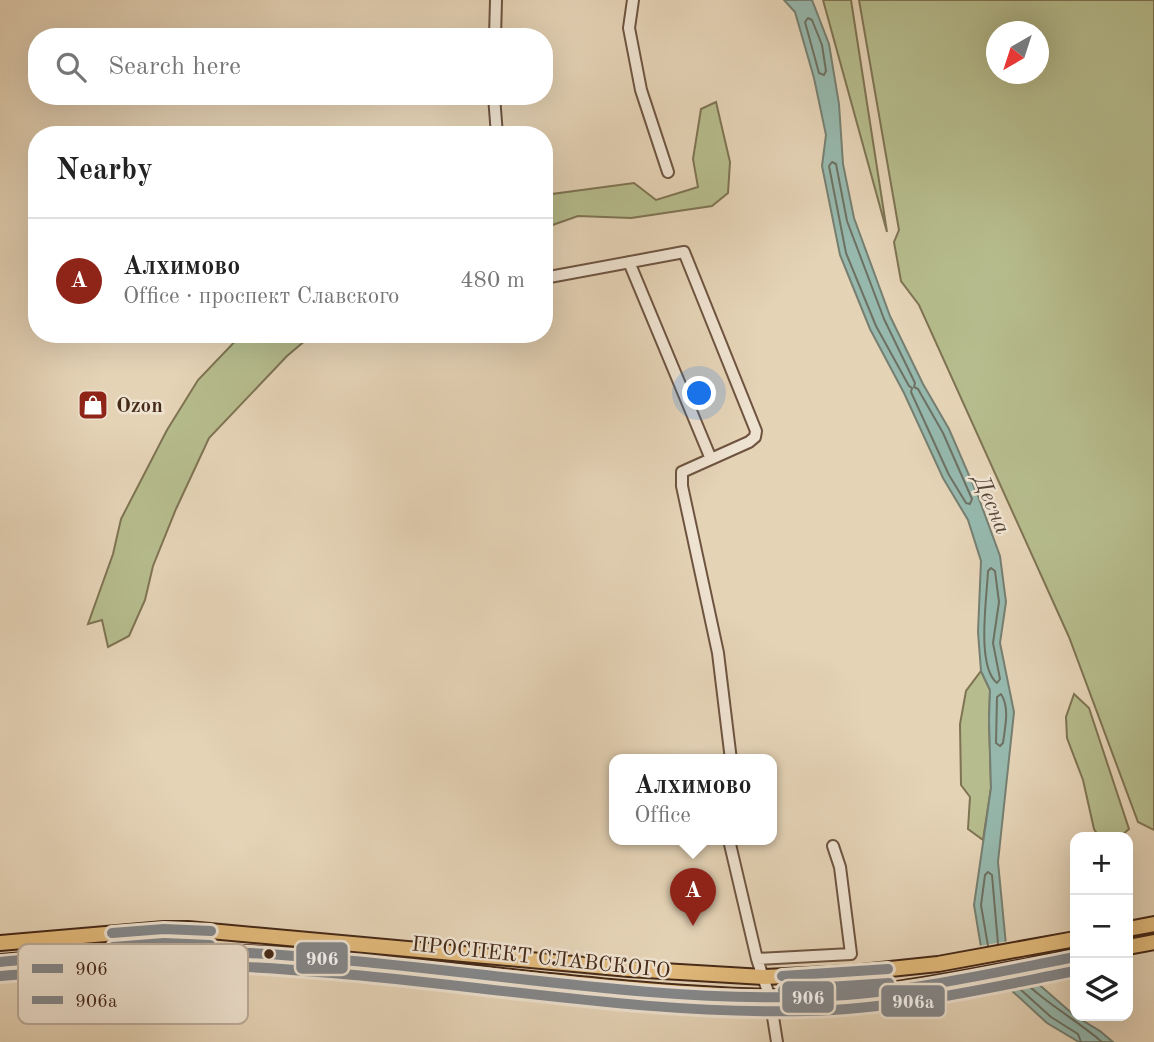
<!DOCTYPE html>
<meta charset="utf-8">
<style>
:root{--surface:#fff;--page:#f2f2f2;--text:#222;--muted:#767676;--line:#e0e0e0;--accent:#8f2418}
body{margin:0;font-family:"Old Standard TT",serif;background:var(--page);color:var(--text)}
.controls{position:absolute;right:21px;bottom:21px;display:grid;overflow:hidden;border-radius:14px;box-shadow:0 7px 28px #0002}
.controls button{width:63px;height:63px;display:grid;place-items:center;padding:0;border:0;border-bottom:2px solid var(--line);background:var(--surface);color:var(--text);font:35px sans-serif}
.compass{position:absolute;left:986px;top:21px;width:63px;height:63px;border-radius:50%;background:var(--surface);box-shadow:0 7px 28px #0002;rotate:219deg}
.you{position:absolute;left:700px;top:394px;width:24px;height:24px;margin:-18px;border:5px solid #fff;border-radius:50%;background:#1a73e8;box-shadow:0 0 0 10px #1a73e833}
.badge{display:grid;place-items:center;width:46px;height:46px;border-radius:50%;background:var(--accent);color:#fff;font-size:23px;font-weight:700}
.pin{position:absolute;translate:-50% -58px;filter:drop-shadow(0 2px 4px #0008)}
.pin::after{content:'';position:absolute;top:37px;width:24px;height:21px;background:inherit;clip-path:polygon(0 0,100% 0,50% 100%)}
.popup{position:absolute;left:609px;top:754px;width:168px;height:91px;box-sizing:border-box;display:grid;place-content:center;border-radius:14px;background:var(--surface);filter:drop-shadow(0 2px 5px #0005);font-size:23px;white-space:nowrap;color:var(--muted)}
.popup b{font-size:26px;color:var(--text)}
.popup::after{content:'';position:absolute;left:50%;top:100%;margin-left:-14px;border:14px solid transparent;border-top-color:var(--surface)}
.list{margin:0;padding:0;list-style:none}
h2{display:flex;justify-content:space-between;align-items:center;height:91px;margin:0;padding:0 28px;font-size:30px}
h2 small{font-size:23px;font-weight:400;color:var(--muted)}
.list li{display:grid;grid-template-columns:46px 1fr auto;gap:21px;align-items:center;box-sizing:border-box;height:126px;padding:0 28px;border-top:2px solid var(--line)}
.list b{display:block;font-size:26px;white-space:nowrap}
.list p{margin:0;font-size:23px;white-space:nowrap;color:var(--muted)}
.list em{font-size:23px;font-style:normal;color:var(--muted)}
.icon{flex:none;width:38px;height:38px;fill:none;stroke:currentColor;stroke-width:2;stroke-linecap:round;stroke-linejoin:round}
.map{position:relative;flex:none;width:1154px;height:1042px;overflow:hidden}
.search{position:absolute;background:var(--surface);box-shadow:0 7px 28px #0002;left:28px;top:28px;width:525px;height:77px;display:flex;align-items:center;gap:18px;box-sizing:border-box;padding:0 24px;border-radius:28px;color:var(--muted);font-size:26px}
.panel{position:absolute;background:var(--surface);box-shadow:0 7px 28px #0002;left:28px;top:126px;width:525px;height:217px;border-radius:28px}
.map>svg:first-child{display:block}
</style>
<div class="map">
<svg width="1154" height="1042" viewBox="0 0 1154 1042">
<rect width="100%" height="100%" fill="#e5d3b6"/>
<filter id="stains"><feTurbulence type="fractalNoise" baseFrequency=".00286" numOctaves="4"/><feColorMatrix values="0 0 0 0 .2 0 0 0 0 .09 0 0 0 0 .02 0 0 0 .5 -.17"/></filter>
<radialGradient id="worn" r=".72"><stop offset=".6" stop-color="#630" stop-opacity="0"/><stop offset="1" stop-color="#630" stop-opacity=".3"/></radialGradient>
<!-- green -->
<path fill="#b6bc8d" stroke="#7e7352" stroke-width="2" fill-rule="evenodd" d="M823,0H851L887,232Z
M859,0H1154V830L1138,822L1069,637L919,305L901,281L894,242L899,230ZM996,32H1038V74H996Z
M716,102L730,162L728,193L712,206L631,218L578,216L544,228V207L552,194L634,183L656,200L698,187L693,159L701,109Z
M242,334H313L287,356L209,438L176,509L153,566L145,600L129,636L108,647L102,620L88,624L113,554L121,519L167,430L198,380Z
M981,671L990,690L989,720L991,788L983,840L968,829L970,797L961,785L960,724L966,691Z
M1074,694L1089,708L1129,829L1120,837H1099L1094,829L1083,780L1067,738L1066,717Z"/>
<!-- water -->
<path fill="#96b8ad" stroke="#767f71" stroke-width="2" d="M784,0H812L829,44L839,104L843,164L854,218L890,316L923,384L949,429L978,496L1000,556L1006,602L1000,643L1014,712L998,862L1006,945L1027,974L1075,1016L1100,1031L1113,1042H1079L1047,1023L984,965L974,905L991,788L989,720L990,690L981,671L978,632L981,561L968,520L943,478L904,393L870,329L840,255L822,166L826,135L814,78L795,12Z"/>
<!-- pier -->
<path fill="#e5d3b6" d="M1009,941L1029,972L1035,976L998,983L981,967L978,946Z"/>
<g fill="none" stroke-linecap="round" stroke-linejoin="round">
<!-- shore -->
<path stroke="#6e7162" stroke-width="2" d="M808,18L812,20L822,45L826,71L824,75L819,73L805,22Z
M832,162L836,164L847,221L884,319L915,383L914,387L918,389L943,433L972,499L970,504L966,503L949,475L911,392L912,388L909,386L876,326L846,253L829,166Z
M991,568L995,571L999,602L993,643L1000,679L997,683C976,666 987,597 988,571Z
M1001,694C1010,708 1005,727 1003,743L1000,746L996,743L997,697Z
M988,946L981,905L985,875L988,872L992,875L998,944
M1020,977C1044,1003 1076,1019 1102,1042
M1009,979L1051,1017L1078,1034L1081,1042"/>
<!-- minor casing -->
<g stroke="#6e5440" stroke-width="14">
<path id="minor" d="M633,0L629,28L641,90L668,172
M495,37L496,0
M494,96L497,135
M629,262L711,459
M544,278L684,252L756,431L755,437L749,442L682,472V486L718,653L731,760
M729,840L757,959L770,998L777,1042
M757,959L851,954L840,867L833,846"/>
</g>
<!-- major casing -->
<g stroke="#462a18" stroke-width="18">
<path id="major" d="M1128,929L1154,924
M0,943L164,929H188L629,969L764,977L852,973L938,964L1075,939
M1128,947L1154,942
M0,962C61,957 123,950 184,951C380,954 574,992 769,997C872,1000 974,976 1075,957"/>
</g>
<!-- minor -->
<use href="#minor" stroke="#eee2d0" stroke-width="10"/>
<!-- major -->
<use href="#major" stroke="#e2ba7b" stroke-width="14"/>
<!-- bus-1 casing -->
<g stroke="#eee2d0" stroke-width="16">
<path id="bus-1" d="M112,933L164,929L211,931
M0,962C54,957 108,951 163,951C218,950 275,954 331,959C489,972 648,1001 807,997C897,995 987,974 1075,957
M782,976L888,969"/>
</g>
<!-- bus-2 casing -->
<g stroke="#eee2d0" stroke-width="16">
<path id="bus-2" d="M113,947L164,943L210,945
M1,976C53,972 106,966 158,965C216,964 274,968 332,973C489,986 649,1015 807,1011C898,1009 987,988 1075,971
M783,990L889,983"/>
</g>
<!-- bus-1 -->
<use href="#bus-1" stroke="#84888c" stroke-width="10"/>
<!-- bus-2 -->
<use href="#bus-2" stroke="#84888c" stroke-width="10"/>
</g>
<!-- icons -->
<defs>
<g id="shop-square" transform="scale(1.575)"><rect x="-9" y="-9" width="18" height="18" rx="4" fill="#8f2418" stroke="#eee2d0"/><path d="M-5-2.5h2.3a2.7 3.5 0 0 1 5.4 0H5L5.5 6h-11ZM-1.5-2.5h3a1.5 2.3 0 0 0-3 0Z" fill="#fff"/></g>
</defs>
<g fill-rule="evenodd">
<use href="#shop-square" x="93" y="405"/>
</g>
<!-- markers -->
<circle fill="#462a18" stroke="#eee2d0" stroke-width="2.5" cx="269" cy="954" r="6"/>
<g text-anchor="middle" stroke-width="5" stroke-linejoin="round" paint-order="stroke">
<!-- poi labels -->
<g font-size="21" font-weight="bold" fill="#462a18" stroke="#eee2d0" text-anchor="start">
<text x="116" y="412">Ozon</text>
</g>
<!-- street labels -->
<g font-size="21" fill="#462a18" stroke="#eee2d0">
<text transform="translate(541 957) rotate(6)" y="7">ПРОСПЕКТ СЛАВСКОГО</text>
</g>
<!-- water labels -->
<g font-size="23" font-style="italic" fill="#564636" stroke="#eee2d0">
<text transform="translate(993 504) rotate(67)" y="8">Десна</text>
</g>
</g>
<!-- legend -->
<rect x="18" y="944" width="230" height="80" rx="10" fill="#eee2d0" stroke="#bcab99" stroke-width="2"/>
<rect x="32" y="964" width="31" height="9" fill="#84888c"/>
<rect x="32" y="996" width="31" height="8" fill="#84888c"/>
<g font-size="19" fill="#462a18">
<text x="75" y="975">906</text>
<text x="75" y="1007">906а</text>
</g>
<g stroke="#eee2d0" stroke-width="2.5">
<rect x="295" y="941" width="54" height="34" rx="7" fill="#84888c"/>
<rect x="781" y="980" width="54" height="34" rx="7" fill="#84888c"/>
<rect x="880" y="984" width="66" height="34" rx="7" fill="#84888c"/>
</g>
<g font-size="19" text-anchor="middle" font-weight="bold" fill="#fff">
<text x="322" y="965">906</text>
<text x="808" y="1004">906</text>
<text x="913" y="1008">906а</text>
</g>
<rect width="100%" height="100%" filter="url(#stains)"/>
<rect width="100%" height="100%" fill="url(#worn)"/>
</svg>
<div class="controls">
<button>+</button>
<button>−</button>
<button><svg class="icon" aria-label="layers" viewBox="0 0 24 24"><path d="M12 4l9 5-9 5-9-5zM3 14l9 5 9-5"/></svg></button>
</div>
<svg class="compass" viewBox="-18 -18 36 36"><path d="M0-13l5 13h-10z" fill="#e53935"/><path d="M0 13l5-13h-10z" fill="#767676"/></svg>
<div class="you"></div>
<div class="pin badge" style="left:693px;top:926px">A</div>
<div class="popup"><b>Алхимово</b>Office</div>
<div class="search"><svg class="icon" aria-label="search" viewBox="0 0 24 24"><circle cx="10" cy="10" r="6"/><path d="M15 15l6 6"/></svg>Search here</div>
<section class="panel">
<h2>Nearby<small></small></h2>
<ul class="list">
<li><span class="badge">A</span><div><b>Алхимово</b><p>Office · проспект Славского</p></div><em>480 m</em></li>
</ul>
</section>
</div>
